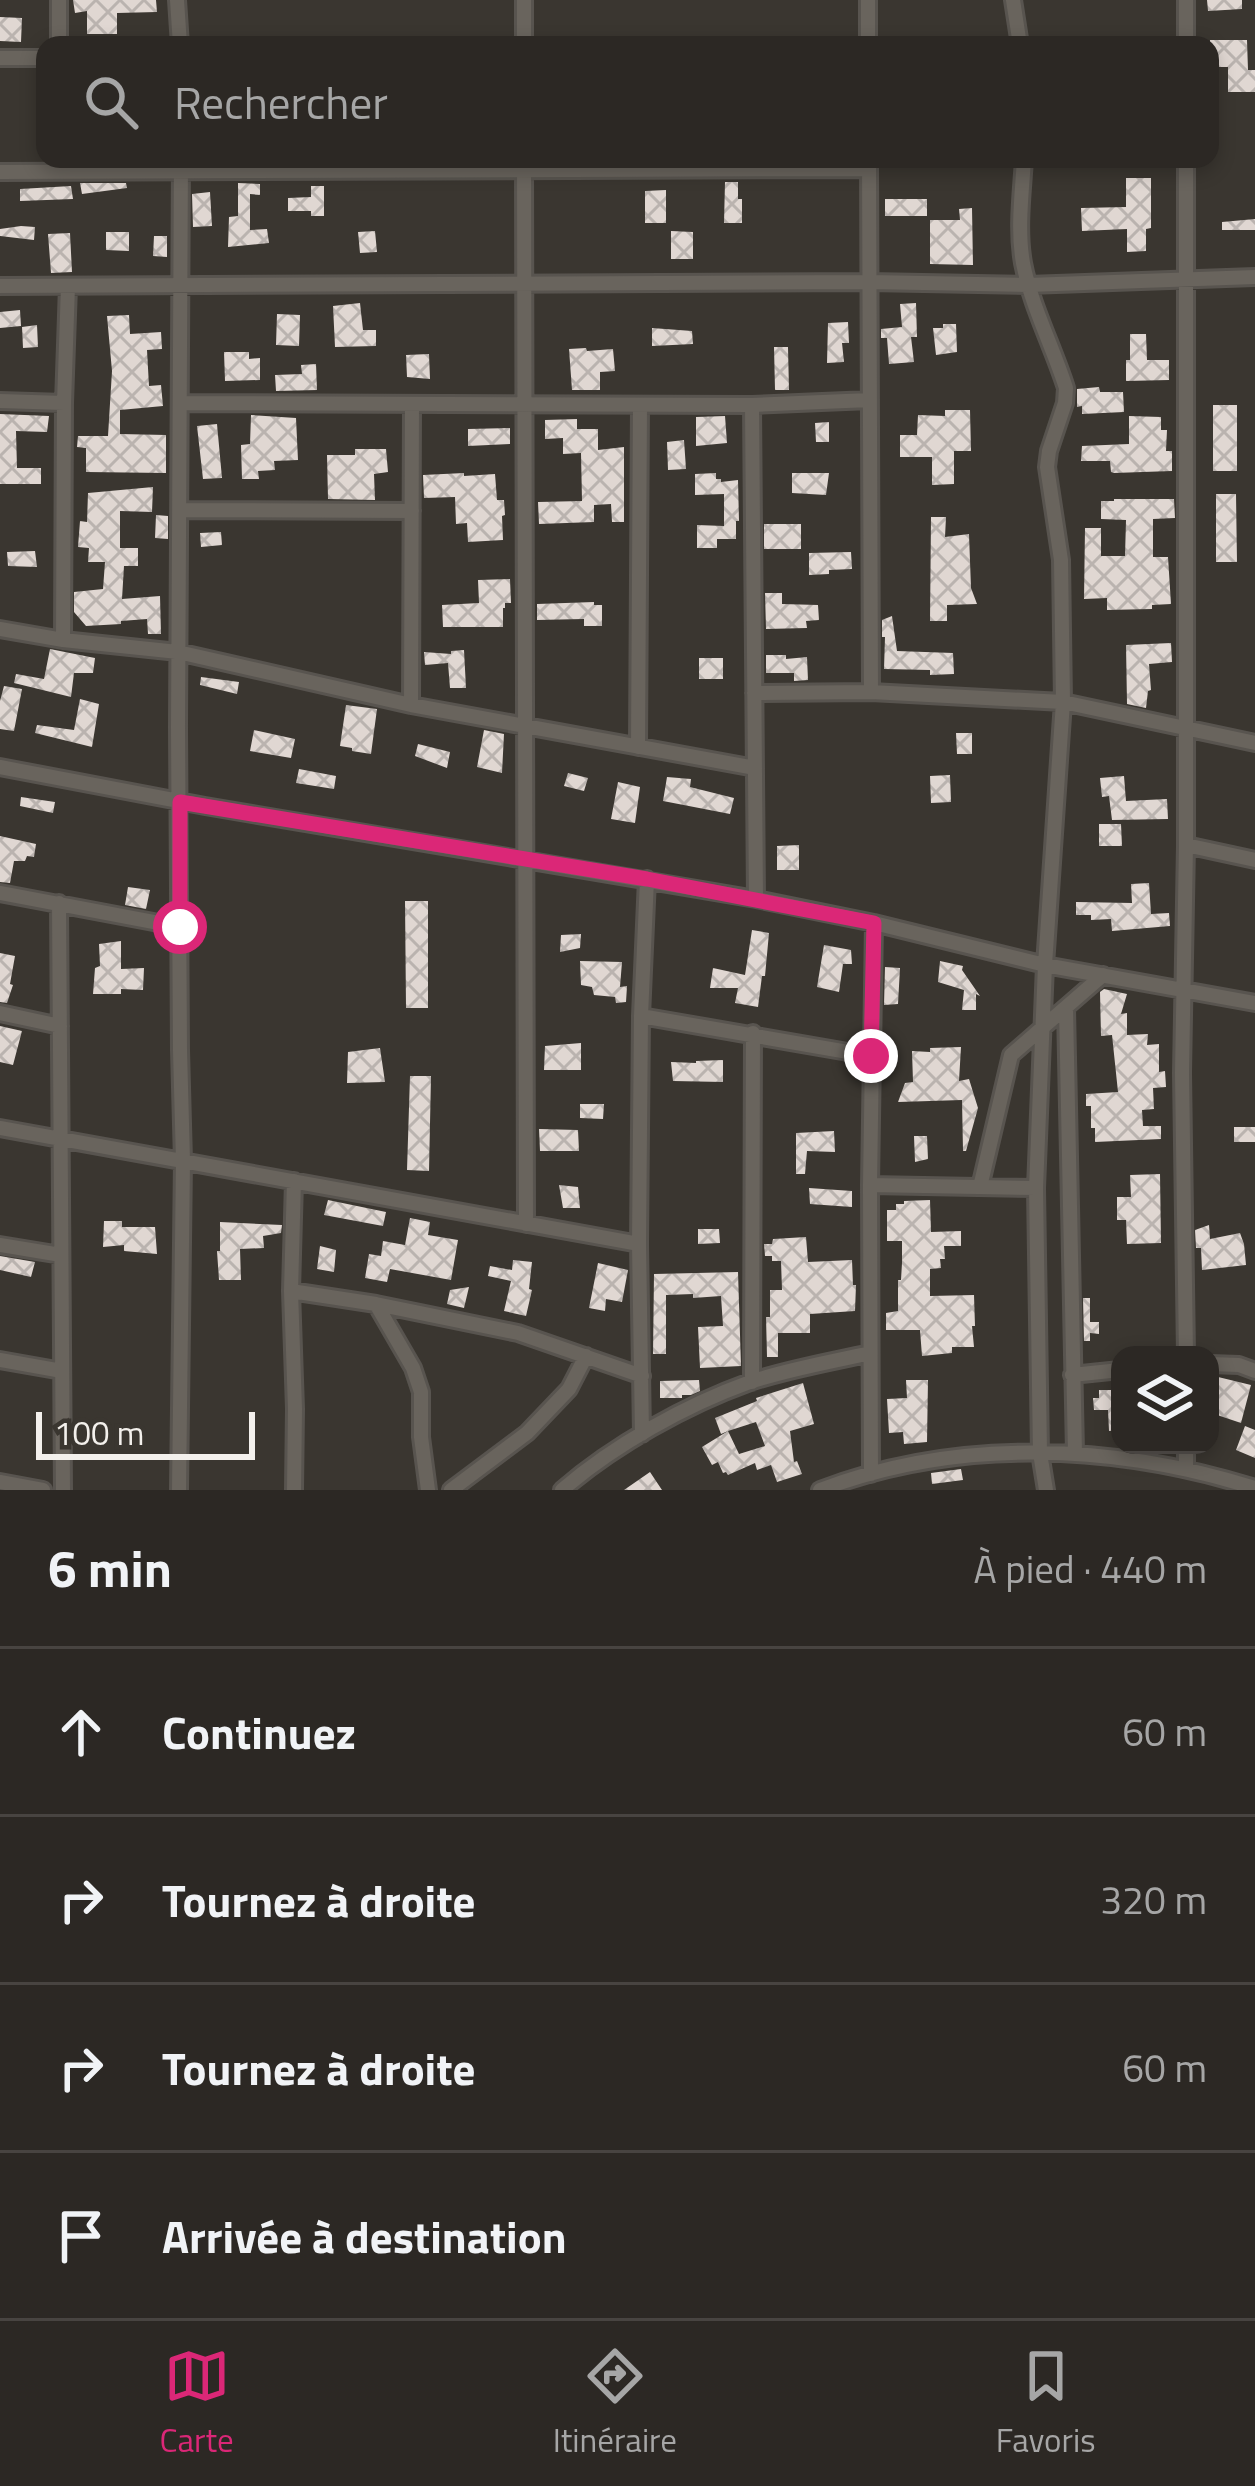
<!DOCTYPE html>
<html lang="fr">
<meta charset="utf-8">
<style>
:root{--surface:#2c2824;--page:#34302c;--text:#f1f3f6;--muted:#a6a6a6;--line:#484441;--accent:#db2777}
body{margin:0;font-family:"Titillium Web",sans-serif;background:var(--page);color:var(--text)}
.controls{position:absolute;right:36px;bottom:36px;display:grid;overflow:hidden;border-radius:24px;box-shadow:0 6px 18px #0003}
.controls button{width:108px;height:108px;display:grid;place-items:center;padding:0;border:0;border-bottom:3px solid var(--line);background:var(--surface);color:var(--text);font:60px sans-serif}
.scale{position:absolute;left:36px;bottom:30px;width:219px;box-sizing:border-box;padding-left:12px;border:6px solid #f3f0ec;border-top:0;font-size:33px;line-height:42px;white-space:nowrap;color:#f3f0ec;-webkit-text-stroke:9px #3a3630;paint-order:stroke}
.stop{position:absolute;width:36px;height:36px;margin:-27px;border:9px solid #db2777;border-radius:50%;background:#fff}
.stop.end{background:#db2777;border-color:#fff;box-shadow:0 3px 12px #0008}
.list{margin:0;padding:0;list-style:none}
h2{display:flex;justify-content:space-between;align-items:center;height:156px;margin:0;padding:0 48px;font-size:51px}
h2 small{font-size:39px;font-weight:400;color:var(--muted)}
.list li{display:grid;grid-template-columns:78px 1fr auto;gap:36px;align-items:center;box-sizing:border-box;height:168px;padding:0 48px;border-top:3px solid var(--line)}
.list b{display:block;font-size:45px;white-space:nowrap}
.list em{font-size:39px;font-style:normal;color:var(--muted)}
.icon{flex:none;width:66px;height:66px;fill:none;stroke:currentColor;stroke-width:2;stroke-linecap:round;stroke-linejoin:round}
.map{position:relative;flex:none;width:1255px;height:1490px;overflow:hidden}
.search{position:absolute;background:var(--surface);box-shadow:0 6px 18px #0003;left:36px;right:36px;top:36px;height:132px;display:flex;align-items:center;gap:30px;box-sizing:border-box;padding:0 42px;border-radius:24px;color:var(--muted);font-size:45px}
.sheet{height:828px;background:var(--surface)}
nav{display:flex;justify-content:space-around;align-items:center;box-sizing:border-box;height:168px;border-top:3px solid var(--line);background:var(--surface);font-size:33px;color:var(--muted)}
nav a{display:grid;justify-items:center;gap:6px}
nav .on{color:var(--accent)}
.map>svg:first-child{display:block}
</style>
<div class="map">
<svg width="1255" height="1490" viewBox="0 0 1255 1490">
<defs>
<pattern id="building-cross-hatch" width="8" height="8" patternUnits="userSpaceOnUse" patternTransform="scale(3)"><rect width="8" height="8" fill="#e0d7d2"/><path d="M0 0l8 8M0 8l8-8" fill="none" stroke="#bab3af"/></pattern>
</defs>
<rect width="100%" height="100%" fill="#3a3630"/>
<!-- building -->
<path fill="url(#building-cross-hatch)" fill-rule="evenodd" d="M73,0H156L157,12L117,13V34H87V11L75,13Z
M1207,0H1242V9L1208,11Z
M0,17L22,18L21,42L0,41Z
M1210,40H1247L1248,70H1255V92H1228V67H1219L1218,59L1210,60Z
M1126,178H1151V228L1146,229V251L1127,252V229L1082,231L1081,208L1126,207Z
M725,182H738V199H742V223H724Z
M80,183H126L127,188L82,194Z
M238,183L260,184V195L250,194V230L267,229L269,243L228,247L229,217L238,216Z
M71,186L73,199L20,201V189Z
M311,186H324V216H311V211H288V198L311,197Z
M666,190V223H645V191Z
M210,192L212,226L193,227L192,194Z
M885,199H927V216H885Z
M972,208L973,265L930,264V220H960L959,209Z
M1255,219V230H1222V222Z
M21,226L35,227L34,240L0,236V229Z
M375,231L377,252L360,253L358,232Z
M671,231L693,232V259H671Z
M106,232H129V251L106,250Z
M70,233L72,272L51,273L48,234Z
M154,236H167V257L153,256Z
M360,303L363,330H376V346L335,347L333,306Z
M916,303L917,337H911L914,362L889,364L887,338H881V329L902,327L900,304Z
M20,310L21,326L0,328V312Z
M277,314L300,315L299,346L276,345Z
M129,315L130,334L161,332L162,349L147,350L149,386L161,385L163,406L120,410V434L166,435V473L86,472V448L77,447L78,436H108L112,371L107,316Z
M848,322L849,343H842L844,362L827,363L828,323Z
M943,324H956L957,352L936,355L933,328H943Z
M37,325L38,347L23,348L22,327Z
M652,328L692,331L693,344L652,346Z
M1130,334H1146L1147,360H1169V380L1126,381V360H1130Z
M774,347H788L789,390H775Z
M586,348L587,351L613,349L615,371L600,372V390H572L569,349Z
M224,352H249V359L260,358V380L225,381Z
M429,354L430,379L407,377L406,355Z
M316,364L317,390L276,391L275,375L302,374L301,365Z
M1099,387L1100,392H1123L1124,412L1082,414V406L1077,407V389Z
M1213,405H1237V471H1213Z
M945,410H970L971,451H954V484L932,485V457H900V435H917L918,415L945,416Z
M0,414L49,416L47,432L16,431L17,468H41V484H0Z
M251,415L296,418L298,460L274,461L275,470L258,471L259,479H242L241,445L250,444Z
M725,416L727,443L696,446V417Z
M1129,416L1161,417V430H1167L1166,451H1172V471L1114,473L1111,472L1110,461H1081L1082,446L1129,444Z
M577,419V429H598V450L624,447V522H612L611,504L594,505V522L539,524L538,502L582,501L581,453L563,454V438L545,439V420Z
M829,422V442H816L815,423Z
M217,424L222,478L203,479L197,426Z
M510,428V444L468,446V429Z
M684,440L686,469L668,470L667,442Z
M355,449H386L388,472L374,474L375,500L328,499L327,455H355Z
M464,473V476L495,474L497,500H504L505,515L502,516L503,540L468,542L467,523L456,524L455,497L424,498L423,475Z
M716,473V479H721V482L738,480L739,521H736V539H717V548H697V525L724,526V494L695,495V474Z
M792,473H829L826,495L792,493Z
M153,487L152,512L120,511V548H138V566H124L122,599L160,596L161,634H148L147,619L121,621V624L86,626L74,612V592L103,589L105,562H88L89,548L78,547L80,521L87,522L88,493Z
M1216,494H1236L1237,562H1216Z
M1114,499H1174L1175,518L1153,519V557H1168L1171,604L1152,605V609L1107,610V598L1084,599L1085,528H1101V556H1125L1126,520L1101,519V501H1114Z
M156,515L168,516V539L155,538Z
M931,517H946L945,537L969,534L971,588L977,604L947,605V621H930Z
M764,524H801V549H764Z
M221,532L222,545L201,547L200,533Z
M35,551L37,567L8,566L7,552Z
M851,552L852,569L829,570V574L809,575V553Z
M510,579L511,603H505V608H503V627H443L442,605L479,603L478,580Z
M765,593H782V604L818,605L819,620L806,621L807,628L766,629Z
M594,602V605H602V626H584V619L537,620V604Z
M892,616L897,651L953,653L954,674L930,675V670L884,669L885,637H882V620Z
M1171,643L1172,662L1149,664L1151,690L1148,691L1146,708L1127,704L1126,645Z
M50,649L95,658L93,673H74L71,697L14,683L16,674L44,679Z
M464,650L466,688H450L448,663L425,665L424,652L451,654V651Z
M766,655H786V659L807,657L808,680L794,681V673H766Z
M699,658H723V679H699Z
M201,677L239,682L237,694L200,685Z
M4,686L22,689L14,731L0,729V701Z
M80,699L99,704L92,747L35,733L37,725L74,730Z
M346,705L377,709L371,754L352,751V748L340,746Z
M254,730L295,739L291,758L250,751Z
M484,730L504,734L502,773L477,767Z
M956,733H972V754H957Z
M418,744L450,752L447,768L415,756Z
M299,769L336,776L334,789L296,783Z
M568,773L588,778L584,791L564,786Z
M950,775L951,802L931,803L930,776Z
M1124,776L1126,801L1167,799L1168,819L1112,820L1109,796L1102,797L1100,778Z
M667,777L691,779L690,787L734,798L730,814L663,801Z
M618,782L640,787L635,823L611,819Z
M21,797L55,802L53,813L20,806Z
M1099,824H1121L1122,846H1099Z
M0,836L36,844L34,857L27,856L25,861H14L10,883L0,882Z
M799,845V870H777V846Z
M1149,883L1151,914L1169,913L1170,926L1112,931L1111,919L1091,920V915H1076V902L1132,903L1131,884Z
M128,887L150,890L146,909L125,905Z
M405,901H428V1008H406Z
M752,930L769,933L765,976H762L758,1007L735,1003L738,988H710L713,968L745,975Z
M581,934L580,948L560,952L561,935Z
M121,941V969L144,968L143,990L121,989V994H93L95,968L100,966L99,944Z
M824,945L851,950L852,964H843L839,992L817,987Z
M0,953L15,956L10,984L13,985L7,1003L0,1002Z
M580,961L622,962L620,987L627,986L626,1002L616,1003L615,997L594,995L592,987L581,985Z
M940,961L963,966L962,970L980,996L976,994V1010H962L964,990L938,982Z
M885,967L900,968L898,1004L884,1005Z
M1104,989L1127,994L1121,1014L1127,1013V1035L1148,1034L1147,1045L1159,1044V1072L1165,1071L1166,1087L1153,1088L1154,1109L1142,1110L1143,1126H1161V1139L1095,1142V1128H1091V1106H1086V1094L1118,1092L1112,1035L1101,1036L1100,992Z
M0,1026L22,1031L13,1065L0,1062Z
M581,1043V1070H544L545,1046Z
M961,1047L959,1081L969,1079L978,1108L966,1151H963L962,1100L898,1102L905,1083L913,1082L912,1051L930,1052V1048Z
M380,1048L385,1082L347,1083L348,1052Z
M723,1060V1082L673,1081L671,1062L696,1063V1061Z
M410,1076H431L429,1171L407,1170Z
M580,1104H604L603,1119L580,1118Z
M1234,1127H1255V1142H1234Z
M539,1129L578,1130L579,1151H540Z
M834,1131L835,1152L807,1151L805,1174H796V1133Z
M914,1136H927L928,1159L915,1162Z
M1160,1174L1161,1243L1127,1244L1126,1220H1117V1197H1131L1130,1175Z
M559,1185L578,1187L580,1208H563Z
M809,1188L852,1191V1207L810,1204Z
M328,1200L386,1212L383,1226L324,1215Z
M930,1200L931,1232L961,1231V1246H944L945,1259H940L941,1268L930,1269V1296L974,1295L975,1326H972L974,1347H952V1353L922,1356L920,1330H886V1313L898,1311V1280H901L902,1263V1241H887V1210H896V1204H904V1201Z
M410,1218L430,1222L428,1235L458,1240L451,1280L390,1269L387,1282L365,1278L369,1254L381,1256L383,1241L405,1245Z
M104,1221H122V1227H155L157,1254L124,1251V1245L103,1247Z
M220,1222L282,1225L281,1233L263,1236L264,1248L240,1249L241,1280H219L217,1251H220Z
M1209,1225L1210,1239L1240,1233L1244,1244L1246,1265L1202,1270L1201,1248H1196L1195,1230Z
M698,1229H719L720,1243L698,1244Z
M806,1237L808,1262L852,1260L853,1285H856L855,1311L810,1314V1333H778V1357H767L766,1317H770V1290H782L781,1261H772V1256H765L764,1244H772L773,1239Z
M320,1246L336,1250L334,1272L317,1269Z
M0,1256L35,1262L31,1277L0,1270Z
M513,1260L532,1262L529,1289L532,1290L526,1316L504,1311L511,1281L488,1276L490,1266L512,1270Z
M598,1263L628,1270L622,1302L606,1299L605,1311L589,1308Z
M738,1272L741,1366L700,1368L698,1327L723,1326L721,1296L693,1298V1294L666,1295V1354H653L654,1274Z
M469,1287L464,1308L447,1304L450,1290Z
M1083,1298H1090V1322H1099V1334L1090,1333V1341H1084Z
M1214,1376L1251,1385L1241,1423L1211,1413L1217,1394L1210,1392Z
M699,1380L700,1391L691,1395H682V1398H660V1381Z
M906,1380H928L927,1442L904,1444L903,1432L889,1433L887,1399L907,1398Z
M803,1383L814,1424L790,1431L794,1462L797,1461L802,1474L777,1482L771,1465L757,1470L755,1463L728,1475L726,1472L723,1473L718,1462L712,1465L702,1447L728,1431L721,1434L715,1418L757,1401L756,1398ZM756,1422L765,1446L739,1454L728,1431Z
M1099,1390H1120V1430L1109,1431L1108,1410H1094L1093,1398H1099Z
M1245,1426L1255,1430V1458L1236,1450Z
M961,1469L963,1480L932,1484L931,1473Z
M650,1472L662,1490H624Z"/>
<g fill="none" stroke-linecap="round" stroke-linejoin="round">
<!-- minor casing -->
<g stroke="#58544f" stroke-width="20">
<path id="minor" d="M177,0L180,45
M524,0V45
M868,0V45
M1013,0L1020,45
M1186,0V45
M59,45V0
M0,58H45
M524,159L526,1224
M869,159L871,692
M1024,159C1022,193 1017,229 1023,263C1031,305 1053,347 1066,388L1065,403L1049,451L1047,467L1061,560L1063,702L1045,965L1036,1188L1040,1453L1046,1490
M1186,159V845L1182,1073L1186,1355
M0,172L869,169
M0,286L869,282L1028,285L1255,277
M0,401L64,403
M181,403L752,405L870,400
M752,405L756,899
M181,510L412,511
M0,629L63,640L178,652L411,705L755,768
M63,640L64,403L68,286
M754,693L871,692L1063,702L1255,743
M411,705L412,404
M638,747L640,405
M0,767L205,806L756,899L874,923L1045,965L1255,1003
M1186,845L1255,860
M0,893L180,927
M59,903L63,1490
M1066,1008L1075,1453
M0,1013L60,1026
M641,1016L871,1056
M0,1128L639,1244
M870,1185L1036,1188
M980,1187L1011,1055L1103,975
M0,1245L61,1255
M291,1291L376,1304L518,1333L642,1376
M376,1304L413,1368L421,1392V1437L428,1490
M0,1360L62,1371
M1210,1364L1239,1365L1255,1371
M1072,1375L1120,1370
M752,1382L753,1033
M642,1434L639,1244L641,1016L647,879
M1186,1469V1445
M871,1474L870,1185L874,923
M0,1482L43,1490
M179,1490L183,1161L180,1050L178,727L181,159
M294,1490L295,1409L291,1291L294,1181
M451,1490L527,1433L569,1389L586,1356
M562,1490C614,1445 686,1405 750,1382C789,1369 831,1362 870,1353
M820,1490C959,1437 1115,1444 1255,1488"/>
</g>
<!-- minor -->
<use href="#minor" stroke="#69645d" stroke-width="14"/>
</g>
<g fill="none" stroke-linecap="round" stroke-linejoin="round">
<!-- route -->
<path stroke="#db2777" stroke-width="15" d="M180,927V802L647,879L874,923L871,1056"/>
</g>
</svg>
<div class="controls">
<button><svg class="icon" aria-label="layers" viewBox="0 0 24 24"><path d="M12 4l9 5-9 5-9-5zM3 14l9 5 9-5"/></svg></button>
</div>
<div class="scale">100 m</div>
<div class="stop" style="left:180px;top:927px"></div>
<div class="stop end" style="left:871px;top:1056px"></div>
<div class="search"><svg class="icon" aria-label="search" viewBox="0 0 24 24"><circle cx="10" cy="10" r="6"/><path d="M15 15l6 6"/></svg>Rechercher</div>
</div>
<section class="sheet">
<h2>6 min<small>À pied · 440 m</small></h2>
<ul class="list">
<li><svg class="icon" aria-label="ahead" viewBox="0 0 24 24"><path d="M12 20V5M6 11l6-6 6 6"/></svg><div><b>Continuez</b></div><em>60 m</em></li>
<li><svg class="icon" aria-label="right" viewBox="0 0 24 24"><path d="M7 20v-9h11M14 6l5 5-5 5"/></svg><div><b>Tournez à droite</b></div><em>320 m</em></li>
<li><svg class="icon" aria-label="right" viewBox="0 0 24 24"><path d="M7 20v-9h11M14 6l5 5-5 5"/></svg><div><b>Tournez à droite</b></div><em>60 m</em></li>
<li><svg class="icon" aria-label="arrive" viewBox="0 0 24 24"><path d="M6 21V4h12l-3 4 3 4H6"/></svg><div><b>Arrivée à destination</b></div></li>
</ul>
</section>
<nav>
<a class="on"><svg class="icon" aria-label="map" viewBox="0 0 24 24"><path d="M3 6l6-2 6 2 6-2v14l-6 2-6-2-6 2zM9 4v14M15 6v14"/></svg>Carte</a>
<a><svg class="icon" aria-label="directions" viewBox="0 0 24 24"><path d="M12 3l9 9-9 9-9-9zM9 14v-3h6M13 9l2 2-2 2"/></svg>Itinéraire</a>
<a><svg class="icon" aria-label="saved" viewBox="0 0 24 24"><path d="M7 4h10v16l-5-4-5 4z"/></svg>Favoris</a>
</nav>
